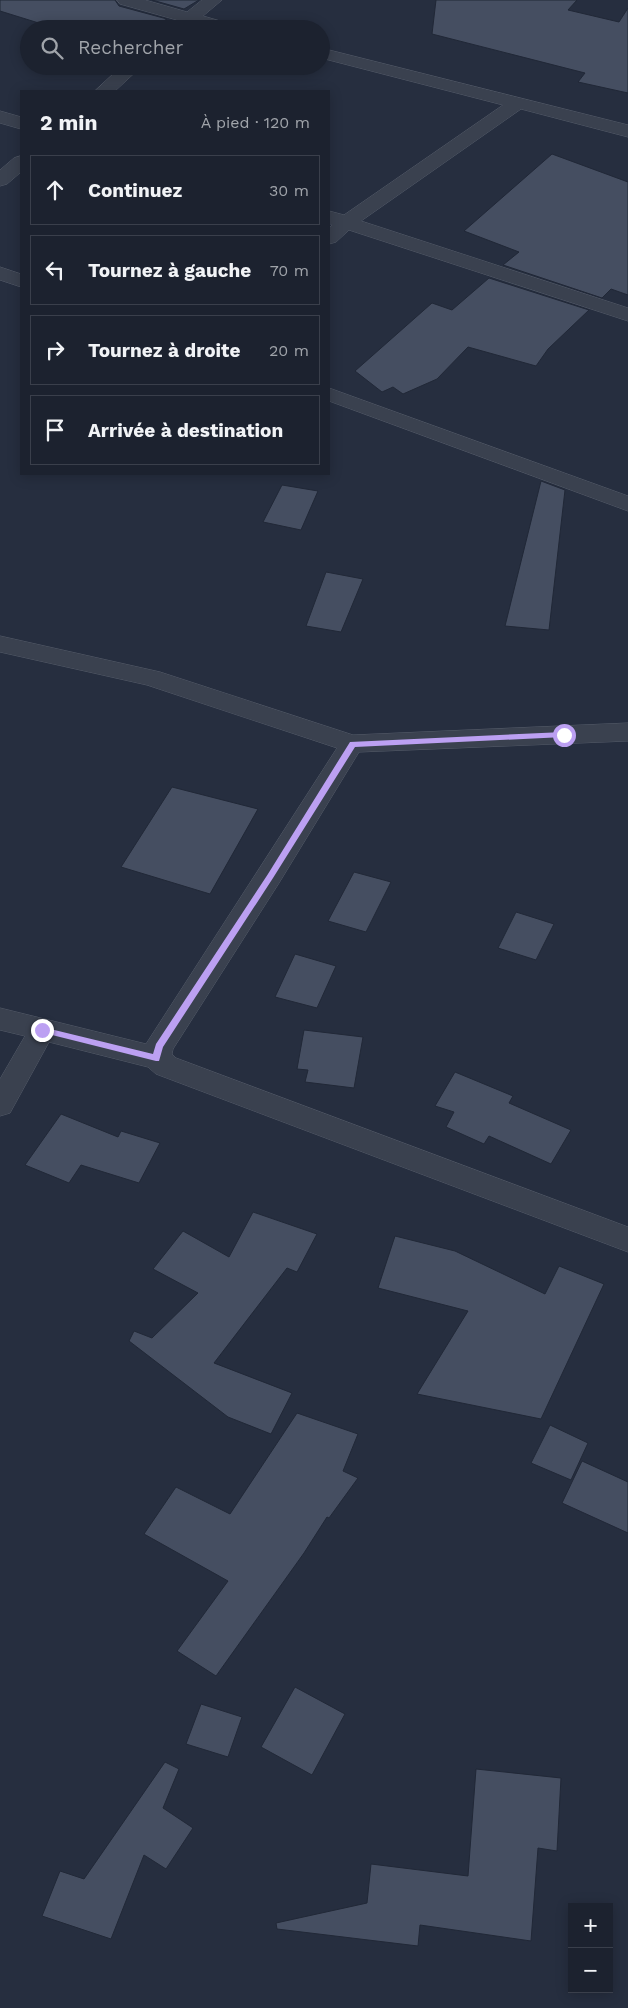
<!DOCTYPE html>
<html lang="fr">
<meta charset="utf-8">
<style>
:root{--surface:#1c222f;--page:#292f3b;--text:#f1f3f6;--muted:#a0a4aa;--line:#3a3f4b}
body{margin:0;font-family:"Work Sans",sans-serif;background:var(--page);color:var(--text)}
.controls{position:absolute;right:15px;bottom:15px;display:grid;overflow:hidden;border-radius:0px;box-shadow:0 2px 12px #0003}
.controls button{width:45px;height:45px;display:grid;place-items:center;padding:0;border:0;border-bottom:1px solid var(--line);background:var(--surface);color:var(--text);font:25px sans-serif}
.stop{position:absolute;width:15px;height:15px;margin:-11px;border:4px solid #bca0f2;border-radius:50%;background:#fff}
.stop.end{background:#bca0f2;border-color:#fff;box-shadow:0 1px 5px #0008}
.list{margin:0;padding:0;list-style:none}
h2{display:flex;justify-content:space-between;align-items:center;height:65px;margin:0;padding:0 20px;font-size:21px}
h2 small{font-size:16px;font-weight:400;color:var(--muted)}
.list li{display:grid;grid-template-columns:32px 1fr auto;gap:15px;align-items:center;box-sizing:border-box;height:70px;margin:0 10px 10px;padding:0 10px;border:1px solid var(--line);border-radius:0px}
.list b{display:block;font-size:19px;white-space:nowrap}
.list em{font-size:16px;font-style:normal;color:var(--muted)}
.icon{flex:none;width:28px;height:28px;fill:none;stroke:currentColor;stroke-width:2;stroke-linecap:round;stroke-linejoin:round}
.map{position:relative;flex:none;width:628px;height:2008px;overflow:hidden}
.search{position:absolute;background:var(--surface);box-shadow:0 2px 12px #0003;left:20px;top:20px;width:310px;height:55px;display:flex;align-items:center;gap:12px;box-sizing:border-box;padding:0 18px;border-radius:28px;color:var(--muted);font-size:19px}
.panel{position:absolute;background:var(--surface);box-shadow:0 2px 12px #0003;left:20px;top:90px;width:310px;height:385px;border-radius:0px}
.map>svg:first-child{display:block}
</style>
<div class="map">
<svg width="628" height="2008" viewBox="0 0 628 2008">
<rect width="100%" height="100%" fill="#262e3f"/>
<!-- building -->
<path fill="#454e61" stroke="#212837" d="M0,0H115L119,6L167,19L149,29H58L0,11Z
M152,0H199L184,9Z
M436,0H577L568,10L619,22L628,8V93L578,82L585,73L432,34Z
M552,154L628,182V295L611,289L602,298L503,265L519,252L464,231Z
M489,278L589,310L548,349L536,366L468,347L437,379L403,394L393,387L382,392L355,371L432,303L452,310Z
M541,481L565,490L549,630L505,626Z
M282,485L318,491L301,530L263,522Z
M326,572L363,579L341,632L306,626Z
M172,787L258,809L210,894L121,867Z
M354,872L391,882L366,932L328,921Z
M516,912L554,924L536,960L498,948Z
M295,954L336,966L317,1008L275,997Z
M304,1030L363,1037L354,1088L305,1082L308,1070L297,1069Z
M455,1072L513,1096L509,1103L571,1130L551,1164L489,1136L484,1144L446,1127L454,1112L435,1106Z
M61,1114L118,1137L121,1131L160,1143L139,1183L81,1165L69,1183L25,1165Z
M253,1212L317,1234L297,1272L287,1268L214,1363L292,1393L271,1434L228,1417L129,1341L134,1331L152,1338L198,1293L153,1269L183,1231L229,1257Z
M395,1236L455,1251L545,1294L559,1266L604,1284L541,1419L417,1394L468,1311L378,1288Z
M297,1413L358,1434L343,1471L358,1478L329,1518L327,1517L304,1553L216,1676L177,1651L228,1581L144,1534L176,1487L230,1514Z
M550,1425L588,1443L571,1480L531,1463Z
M582,1461L628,1482V1533L562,1503Z
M295,1687L345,1714L312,1775L261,1747Z
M201,1704L242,1717L228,1757L186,1744Z
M165,1762L179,1769L163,1808L193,1828L166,1869L144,1855L111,1939L42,1916L60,1871L84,1879Z
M476,1769L561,1778L557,1851L538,1848L531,1941L420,1925L418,1946L277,1929L276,1923L367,1903L371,1864L468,1876Z"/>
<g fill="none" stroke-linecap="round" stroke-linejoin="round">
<!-- minor casing -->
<g stroke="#555c6a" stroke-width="1">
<path id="minor" d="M117,0H145L187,12L202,0H222L203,16L234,25L237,29H208L193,25L188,29H171L170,27L177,20L120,4Z
M321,48L628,125V137L521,109L361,221L628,308V321L349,230L336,242L329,244V228L332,225L329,223V211L344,215L503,105L321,58Z
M122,66H142L115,91H95Z
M0,111L21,117V129L0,123Z
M21,156V172L7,184L0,186V170L14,158Z
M0,267L21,274V287L0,280Z
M329,388L628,496V511L329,401Z
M0,636L160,672L353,735L628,723V741L359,752L279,883L173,1049L172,1054L176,1058L628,1227V1252L156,1074L148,1067L49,1042L10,1113L0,1116V1079L25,1036L0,1030V1008L146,1044L337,748L147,685L0,652Z"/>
</g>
<!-- minor -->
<use href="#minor" fill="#3a414f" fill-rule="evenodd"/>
</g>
<!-- route -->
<path fill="#bca0f2" d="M564,732L568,735L564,737L355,747L273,878L163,1047L159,1061H156L40,1032V1028L42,1027L153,1054L156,1044L268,874L350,742Z"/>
</svg>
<div class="controls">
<button>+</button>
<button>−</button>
</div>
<div class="stop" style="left:564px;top:735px"></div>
<div class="stop end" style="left:42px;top:1030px"></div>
<div class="search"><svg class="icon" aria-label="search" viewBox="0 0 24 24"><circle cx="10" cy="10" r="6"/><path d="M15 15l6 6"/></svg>Rechercher</div>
<section class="panel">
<h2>2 min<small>À pied · 120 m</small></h2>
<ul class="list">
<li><svg class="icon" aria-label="ahead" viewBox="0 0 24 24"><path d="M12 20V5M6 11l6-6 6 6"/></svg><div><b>Continuez</b></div><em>30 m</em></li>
<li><svg class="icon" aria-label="left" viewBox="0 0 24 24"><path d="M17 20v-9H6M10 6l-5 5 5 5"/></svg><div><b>Tournez à gauche</b></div><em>70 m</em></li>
<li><svg class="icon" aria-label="right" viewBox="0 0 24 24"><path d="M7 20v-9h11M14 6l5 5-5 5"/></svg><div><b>Tournez à droite</b></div><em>20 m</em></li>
<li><svg class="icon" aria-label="arrive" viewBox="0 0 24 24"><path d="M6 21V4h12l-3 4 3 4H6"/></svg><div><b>Arrivée à destination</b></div></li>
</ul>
</section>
</div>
